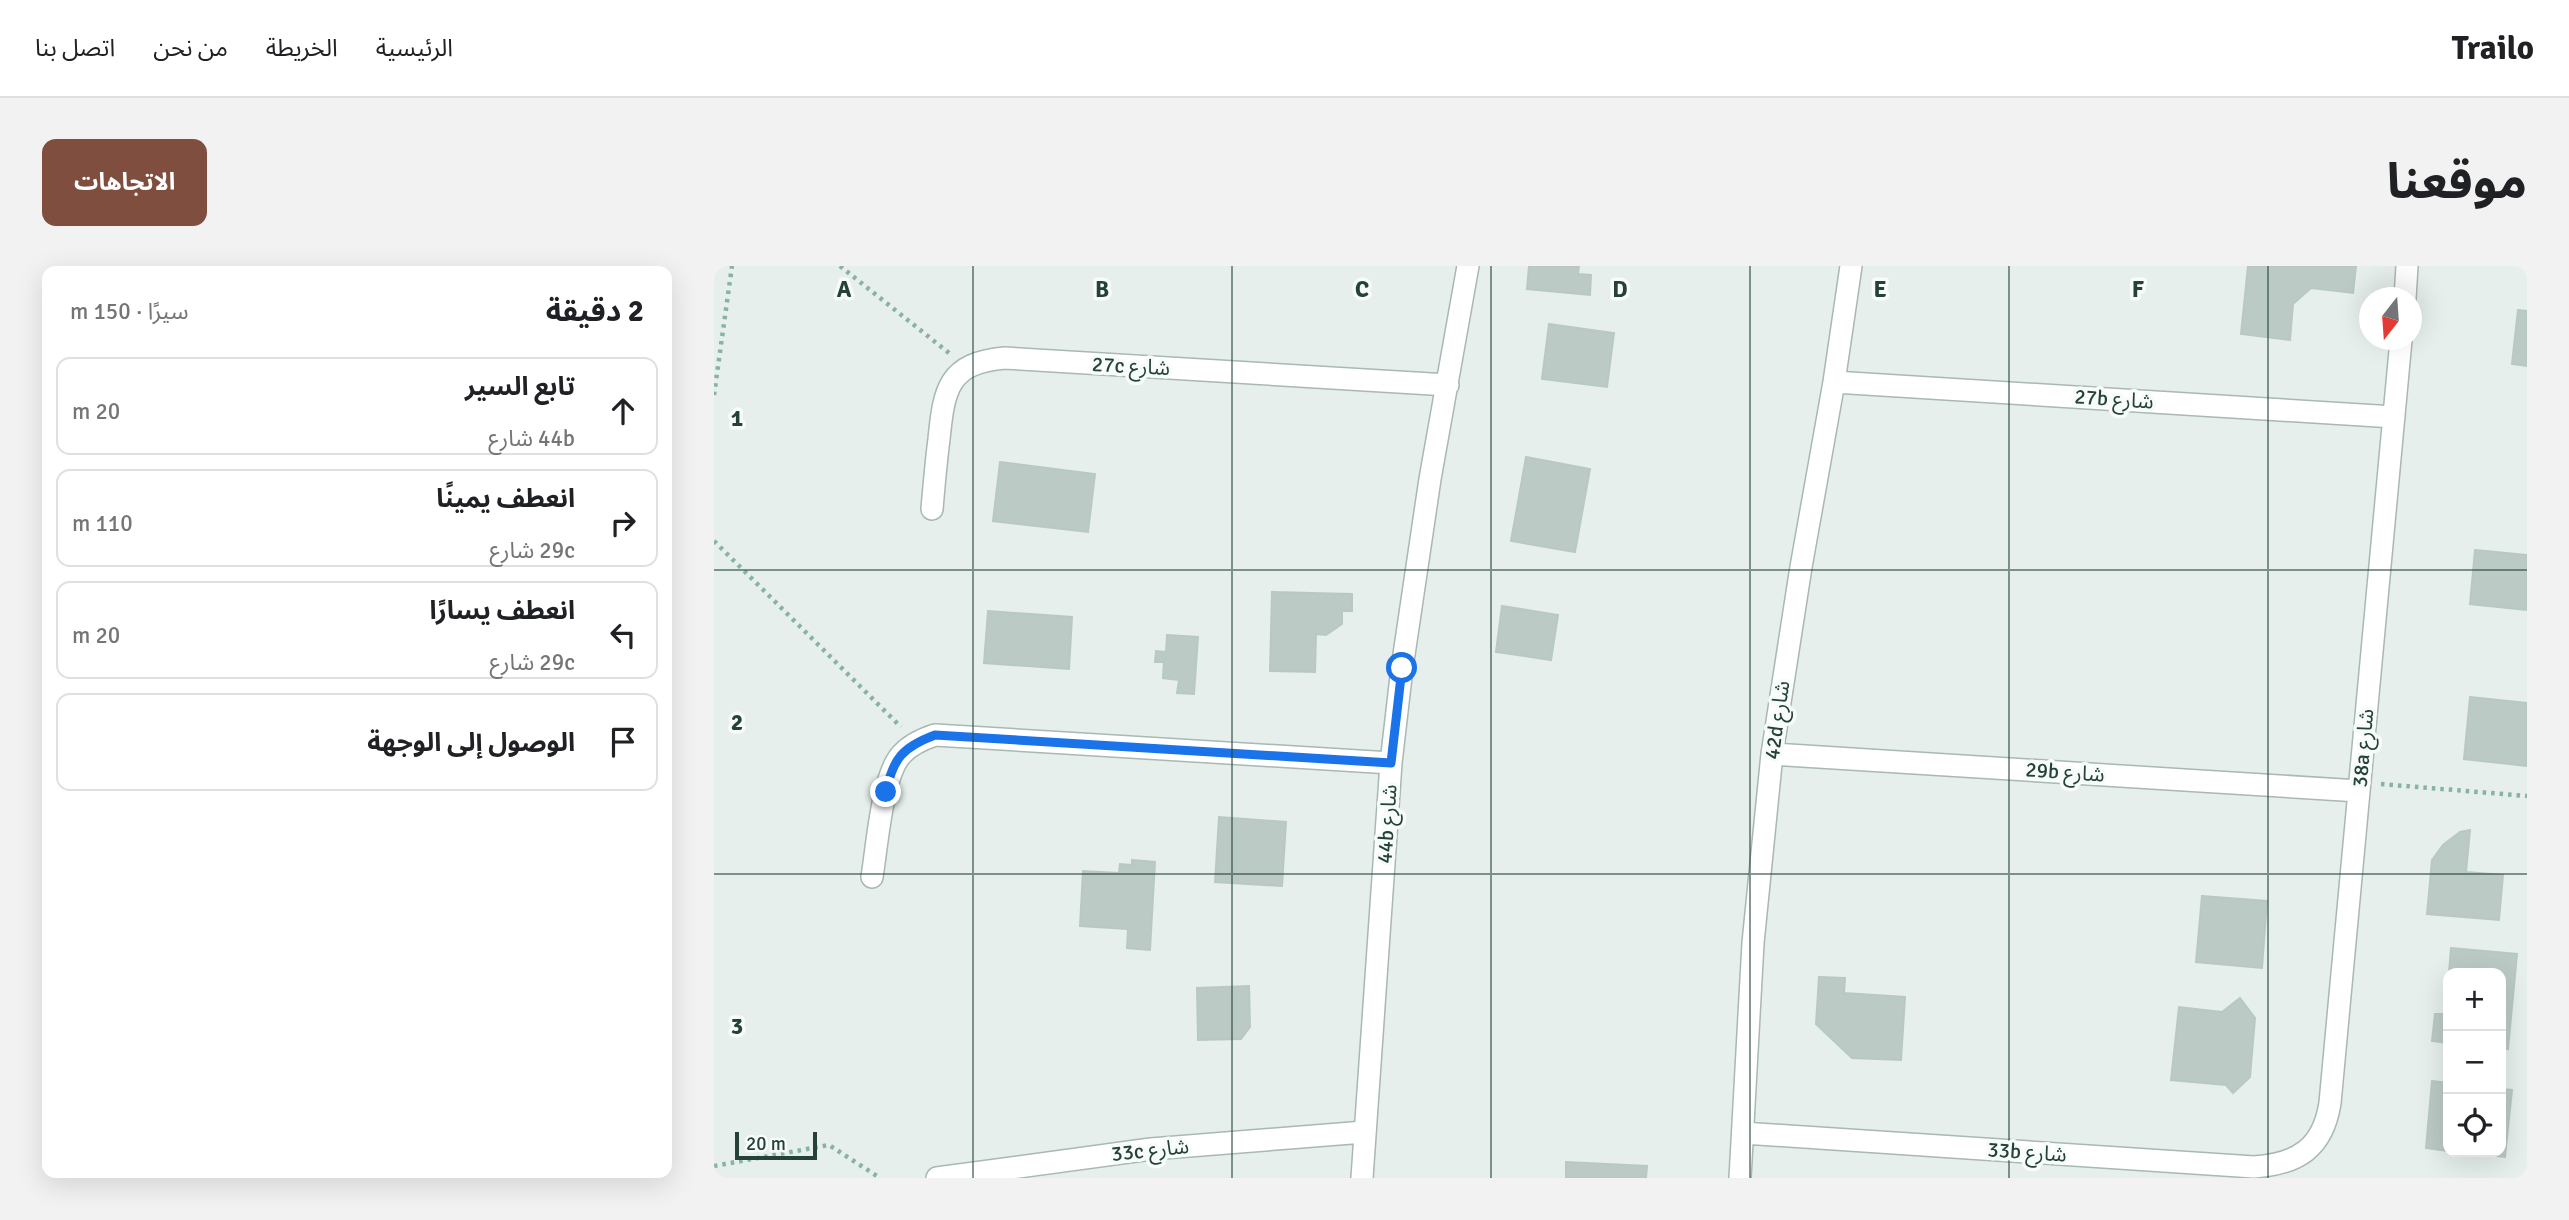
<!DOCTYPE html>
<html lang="ar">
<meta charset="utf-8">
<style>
:root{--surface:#fff;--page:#f2f2f2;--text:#202124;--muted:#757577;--line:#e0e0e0;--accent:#7f4e3f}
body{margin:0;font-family:Signika,"Noto Sans Arabic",sans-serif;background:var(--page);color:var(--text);direction:rtl}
.controls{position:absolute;right:21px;bottom:21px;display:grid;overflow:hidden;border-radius:14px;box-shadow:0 7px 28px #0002}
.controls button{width:63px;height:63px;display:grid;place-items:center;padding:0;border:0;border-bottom:2px solid var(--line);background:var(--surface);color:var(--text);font:35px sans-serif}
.compass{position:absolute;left:1645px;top:21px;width:63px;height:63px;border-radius:50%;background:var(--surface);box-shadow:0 7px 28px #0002;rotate:197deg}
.scale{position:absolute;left:21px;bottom:18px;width:82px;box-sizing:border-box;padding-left:7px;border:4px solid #24423a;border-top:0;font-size:19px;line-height:24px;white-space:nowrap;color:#24423a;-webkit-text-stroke:5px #f7fbf9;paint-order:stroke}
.stop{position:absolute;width:21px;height:21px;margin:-16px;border:5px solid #1a73e8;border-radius:50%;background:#fff}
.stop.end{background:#1a73e8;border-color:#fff;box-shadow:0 2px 7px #0008}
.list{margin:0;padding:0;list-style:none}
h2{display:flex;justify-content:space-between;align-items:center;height:91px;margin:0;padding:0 28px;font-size:30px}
h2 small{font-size:23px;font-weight:400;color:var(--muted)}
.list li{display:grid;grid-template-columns:46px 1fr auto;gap:21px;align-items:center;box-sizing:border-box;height:98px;margin:0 14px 14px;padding:0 14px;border:2px solid var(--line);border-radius:14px}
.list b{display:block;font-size:26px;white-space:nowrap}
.list p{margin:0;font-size:23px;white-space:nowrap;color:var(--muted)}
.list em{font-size:23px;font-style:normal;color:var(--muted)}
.icon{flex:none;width:38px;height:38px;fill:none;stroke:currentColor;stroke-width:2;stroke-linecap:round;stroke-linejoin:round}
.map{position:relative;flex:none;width:1813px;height:912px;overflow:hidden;direction:ltr;border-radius:14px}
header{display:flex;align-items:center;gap:42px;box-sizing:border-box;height:98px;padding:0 35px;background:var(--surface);border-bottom:2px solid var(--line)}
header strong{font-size:33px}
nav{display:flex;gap:38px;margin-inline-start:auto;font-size:24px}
.intro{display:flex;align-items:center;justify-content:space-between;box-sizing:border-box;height:168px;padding:0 42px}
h1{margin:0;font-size:49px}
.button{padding:18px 32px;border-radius:14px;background:var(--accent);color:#fff;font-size:24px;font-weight:700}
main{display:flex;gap:42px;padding:0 42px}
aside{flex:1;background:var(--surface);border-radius:14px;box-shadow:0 7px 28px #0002}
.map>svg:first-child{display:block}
</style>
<header>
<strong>Trailo</strong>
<nav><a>الرئيسية</a><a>الخريطة</a><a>من نحن</a><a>اتصل بنا</a></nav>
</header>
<div class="intro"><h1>موقعنا</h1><a class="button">الاتجاهات</a></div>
<main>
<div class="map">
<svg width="1813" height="912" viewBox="0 0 1813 912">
<rect width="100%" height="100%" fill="#e6efeb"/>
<!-- building -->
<path fill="#bbcac4" stroke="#b8c9c2" stroke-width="2" d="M815,0H865L864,8L877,9L876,29L813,23Z
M1534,0H1642L1639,27L1597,22L1579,38L1576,74L1527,68Z
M1804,44L1813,45V100L1798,98Z
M835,58L900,67L893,121L828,113Z
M812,191L876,203L861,286L797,275Z
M286,196L381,208L374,266L279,255Z
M1761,284L1813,289V344L1756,338Z
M558,326L638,328V345H628V358L612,369L602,368L601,406L556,405Z
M788,340L844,349L837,394L782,386Z
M274,345L358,351L355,403L270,397Z
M453,369L484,371L480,428L463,427L465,414L449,412L450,396H441L442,385L452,386Z
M1756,431L1813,437V500L1750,493Z
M505,551L572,556L568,620L501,616Z
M1756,564L1752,606L1789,609L1785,654L1713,648L1718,594L1729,579L1746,566Z
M418,594L441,596L436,684L413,682L414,663L366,660L369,605L405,607L406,598L418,599Z
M1488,630L1553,635L1548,702L1482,696Z
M1737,682L1803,688L1794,783L1787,782V707H1735Z
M1734,710V777L1718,775L1721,748H1731Z
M1105,711L1131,712L1130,727L1191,731L1187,794L1138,792L1102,758Z
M535,720L536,761L527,773L484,774L483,722Z
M1526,732L1541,752L1536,811L1519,827L1512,819L1457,814L1465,741L1508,746Z
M1718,815L1734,817V885L1712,882Z
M1787,823L1798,824L1791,891L1745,886H1787Z
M852,896L933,900L932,912H852Z"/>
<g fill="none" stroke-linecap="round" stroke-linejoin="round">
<!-- minor casing -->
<g stroke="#a8b8b2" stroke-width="24">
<path id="minor" d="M1691,32L1693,0
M1120,116L1680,151
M218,243C220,220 222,196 225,173C230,123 234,97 291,92L734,119
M1058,488L1645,525
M158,611C163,581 168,508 188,488C197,478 209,473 221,469L677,497
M1029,867L1540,901C1584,898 1609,882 1616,837L1687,74
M223,912L437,883L650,866
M648,912L677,497L688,402L716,213L754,0
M1026,912L1039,677L1058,488L1087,301L1120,116L1137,0"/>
</g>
<!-- path -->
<path stroke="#86b3a5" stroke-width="4.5" stroke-dasharray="3.5 5" stroke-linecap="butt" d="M126,0L235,87
M0,129L18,0
M0,275L187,461
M1667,518L1813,530
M0,900L115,879L166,912"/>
<!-- minor -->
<use href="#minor" stroke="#fff" stroke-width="21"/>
</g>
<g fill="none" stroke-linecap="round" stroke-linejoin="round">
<!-- route -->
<path stroke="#1a73e8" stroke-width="9" d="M172,526C179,492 189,481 221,469L677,497L688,402"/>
</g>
<!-- grid -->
<path fill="none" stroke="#24423a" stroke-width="2" stroke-opacity="0.55" d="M259,0V912M518,0V912M777,0V912M1036,0V912M1295,0V912M1554,0V912M0,304H1813M0,608H1813"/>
<g text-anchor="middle" stroke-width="7" stroke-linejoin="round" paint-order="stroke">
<!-- street labels -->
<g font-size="21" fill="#24423a" stroke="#f7fbf9">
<text transform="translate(417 100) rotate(3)" y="7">27c شارع</text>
<text transform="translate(1400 133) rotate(4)" y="7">27b شارع</text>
<text transform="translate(1063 454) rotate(-82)" y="7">42d شارع</text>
<text transform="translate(1649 482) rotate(-85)" y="7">38a شارع</text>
<text transform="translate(1351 506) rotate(4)" y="7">29b شارع</text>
<text transform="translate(673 558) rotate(-86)" y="7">44b شارع</text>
<text transform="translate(436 884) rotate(-6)" y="7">33c شارع</text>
<text transform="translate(1313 886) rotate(4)" y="7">33b شارع</text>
</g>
</g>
<g font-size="23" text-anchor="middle" font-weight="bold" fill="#24423a" stroke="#f7fbf9" stroke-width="7" stroke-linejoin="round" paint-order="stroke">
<text x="130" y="31">A</text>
<text x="388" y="31">B</text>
<text x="648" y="31">C</text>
<text x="906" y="31">D</text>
<text x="1166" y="31">E</text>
<text x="1424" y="31">F</text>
<text x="23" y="160">1</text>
<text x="23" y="464">2</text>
<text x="23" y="768">3</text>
</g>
</svg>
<div class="controls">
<button>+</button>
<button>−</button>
<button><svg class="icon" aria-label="locate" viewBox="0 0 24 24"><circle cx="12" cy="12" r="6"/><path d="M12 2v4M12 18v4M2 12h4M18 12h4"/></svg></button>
</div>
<svg class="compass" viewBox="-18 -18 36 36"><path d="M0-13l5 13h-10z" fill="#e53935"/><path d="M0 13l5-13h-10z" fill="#757577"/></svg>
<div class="scale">20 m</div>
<div class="stop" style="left:688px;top:402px"></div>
<div class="stop end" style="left:172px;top:526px"></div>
</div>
<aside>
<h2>2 دقيقة<small>سيرًا · 150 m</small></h2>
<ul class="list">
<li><svg class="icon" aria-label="ahead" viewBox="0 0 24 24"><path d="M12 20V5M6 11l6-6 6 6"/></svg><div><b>تابع السير</b><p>44b شارع</p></div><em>20 m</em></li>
<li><svg class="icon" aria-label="right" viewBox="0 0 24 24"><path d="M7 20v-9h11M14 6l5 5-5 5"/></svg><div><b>انعطف يمينًا</b><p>29c شارع</p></div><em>110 m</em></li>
<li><svg class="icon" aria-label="left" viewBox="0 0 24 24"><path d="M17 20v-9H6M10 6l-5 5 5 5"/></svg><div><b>انعطف يسارًا</b><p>29c شارع</p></div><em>20 m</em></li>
<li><svg class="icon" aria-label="arrive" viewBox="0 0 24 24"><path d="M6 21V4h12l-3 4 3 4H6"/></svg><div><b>الوصول إلى الوجهة</b></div></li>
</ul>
</aside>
</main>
